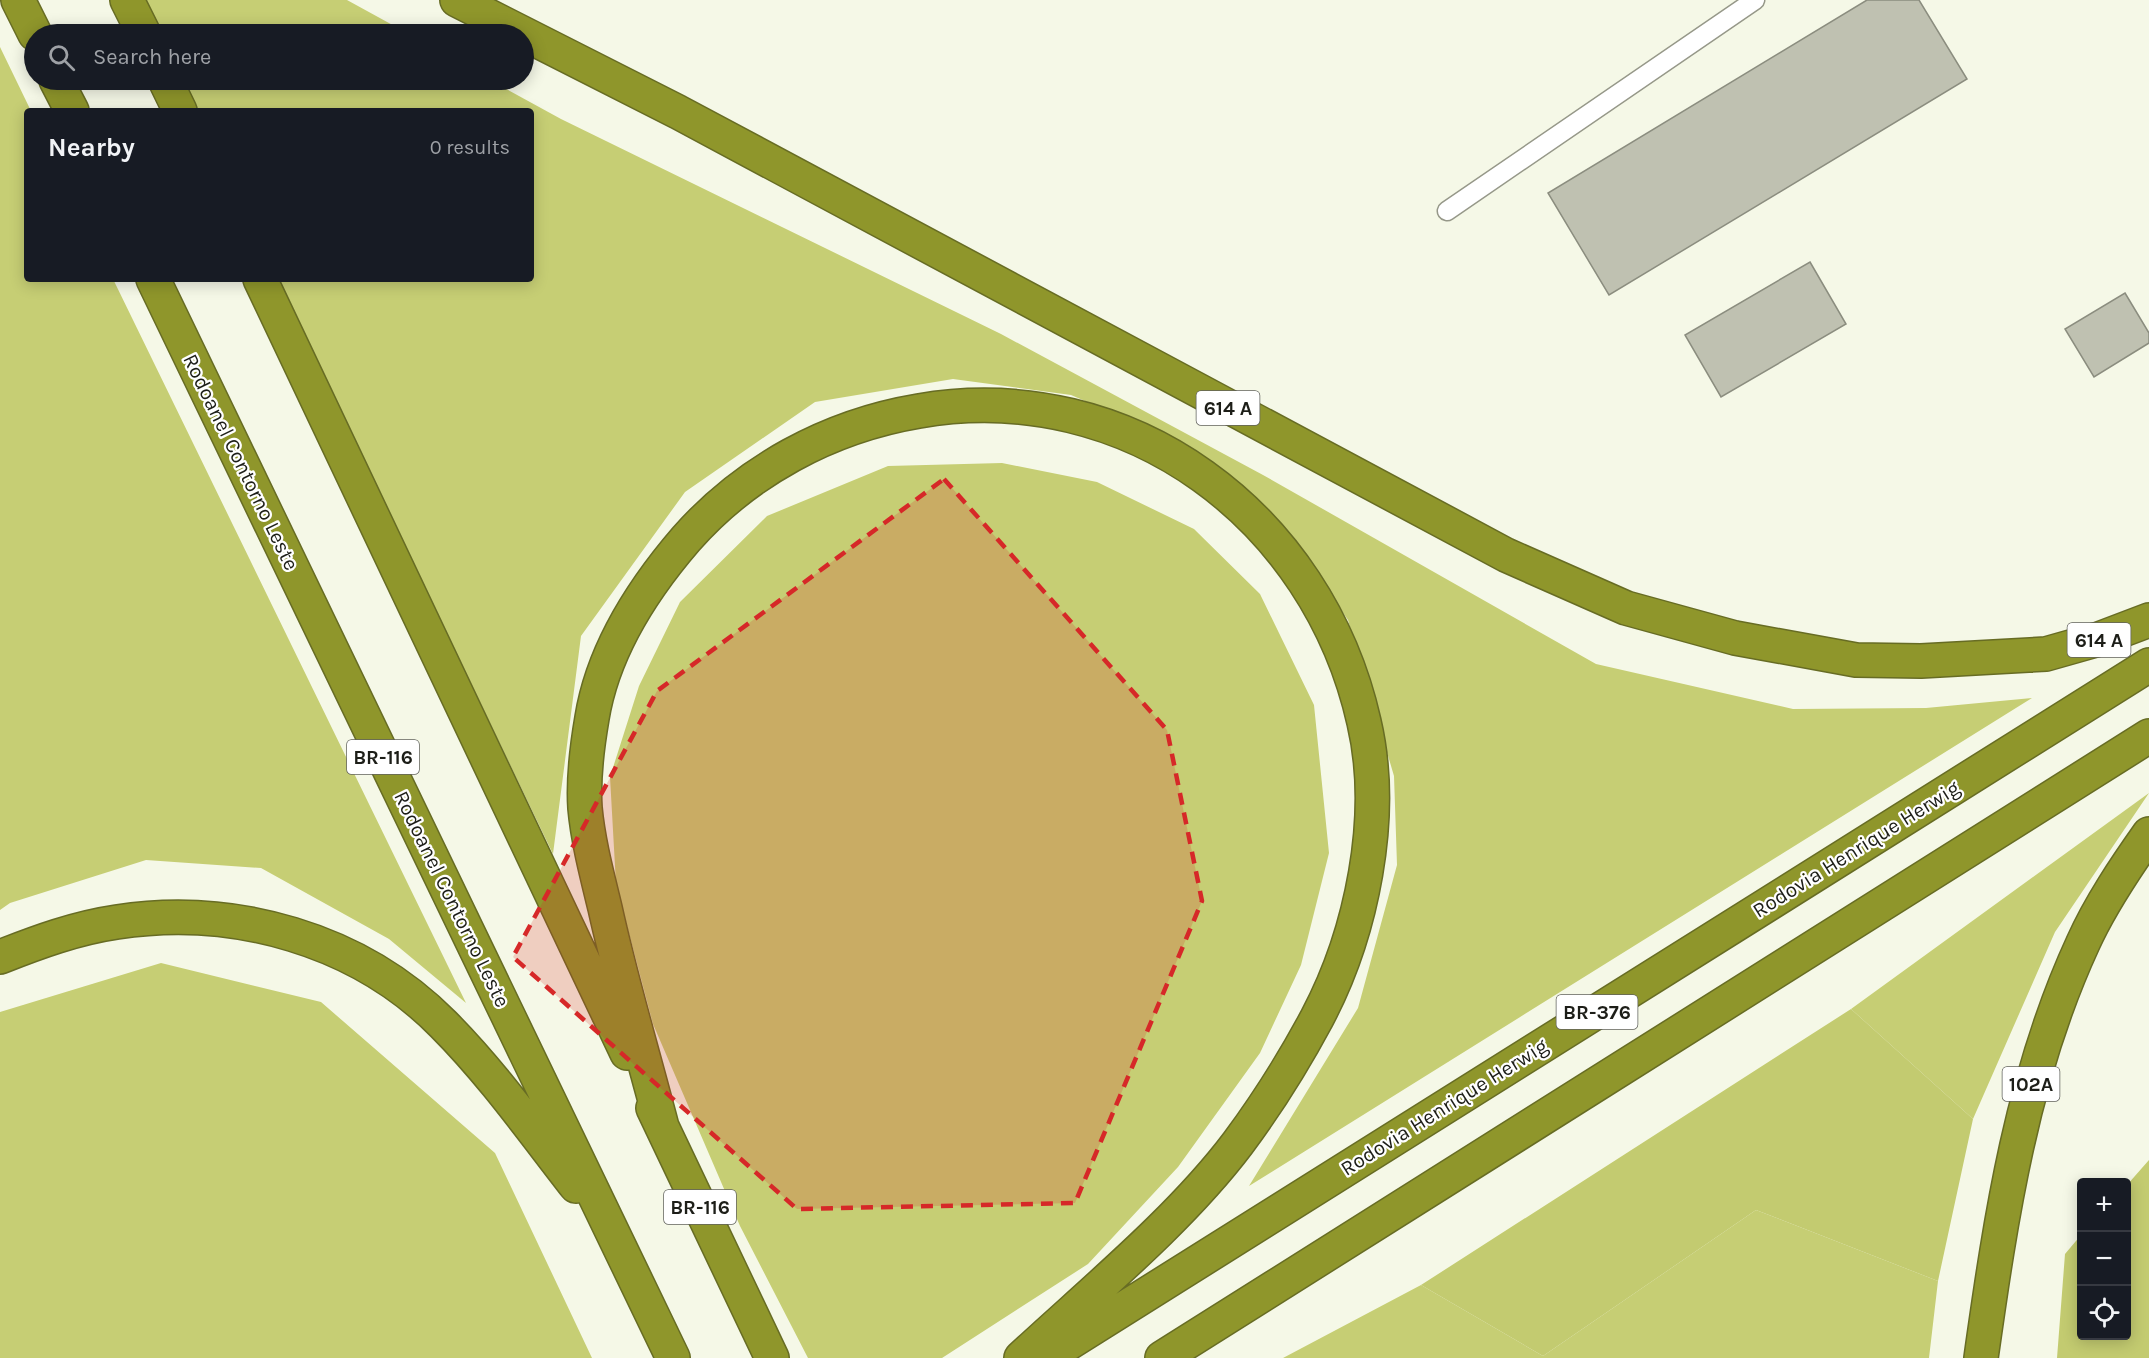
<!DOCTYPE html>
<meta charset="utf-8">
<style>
:root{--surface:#171b24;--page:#20242c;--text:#f1f3f6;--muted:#9ea1a6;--line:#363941}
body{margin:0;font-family:Karla,sans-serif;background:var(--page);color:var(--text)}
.controls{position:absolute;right:18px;bottom:18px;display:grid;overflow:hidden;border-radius:6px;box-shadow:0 3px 15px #0003}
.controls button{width:54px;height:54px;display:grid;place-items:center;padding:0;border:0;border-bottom:2px solid var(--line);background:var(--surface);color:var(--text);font:30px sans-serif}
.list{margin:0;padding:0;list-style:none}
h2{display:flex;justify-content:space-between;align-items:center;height:78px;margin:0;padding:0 24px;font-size:26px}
h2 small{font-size:20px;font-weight:400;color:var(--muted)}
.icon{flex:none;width:33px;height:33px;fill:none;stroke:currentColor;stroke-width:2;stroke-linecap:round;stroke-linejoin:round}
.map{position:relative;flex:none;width:2149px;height:1358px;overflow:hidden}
.search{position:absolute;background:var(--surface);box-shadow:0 3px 15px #0003;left:24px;top:24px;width:510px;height:66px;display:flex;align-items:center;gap:15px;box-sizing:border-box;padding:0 21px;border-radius:33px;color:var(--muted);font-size:22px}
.panel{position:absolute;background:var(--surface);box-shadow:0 3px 15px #0003;left:24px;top:108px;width:510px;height:174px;border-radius:6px}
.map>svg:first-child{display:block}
</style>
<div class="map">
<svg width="2149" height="1358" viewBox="0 0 2149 1358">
<rect width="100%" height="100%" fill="#f5f8e7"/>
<!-- green -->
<path fill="#c6ce74" d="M141,0H347L409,34H158Z
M0,47L31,111H27V279H113L466,1003L389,939L261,868L146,860L10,903L0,910Z
M180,80H490L561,119L1001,334L1263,475L1596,664L1793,709L1926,708L2032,698L1249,1186L1358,1008L1397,865L1394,776L1348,620L1291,537L1186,444L1071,395L953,379L815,402L685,492L581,636L553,854L276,279H531V111H195Z
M1002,463L1097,482L1194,529L1260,594L1314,705L1329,853L1301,965L1260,1053L1178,1167L1088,1264L942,1358H808L740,1226L653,1024L616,884L610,777L639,686L680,602L767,516L888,466Z
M2149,793L2055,932L1973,1119L1851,1009Z
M161,963L321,1002L495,1153L592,1358H0V1012Z
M1756,1210L1938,1281L1929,1358H1283L1421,1285L1543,1356Z"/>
<!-- forest -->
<path fill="#c3cb70" d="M1851,1009L1973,1119L1938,1281L1756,1210L1543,1356L1421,1285Z
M2149,1160V1358H2057L2065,1254L2081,1235L2082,1336H2126L2127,1185Z"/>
<!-- building -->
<path fill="#bfc1b1" stroke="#8b8d7f" stroke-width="1.5" d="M1867,0H1919L1967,79L1609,295L1548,193Z
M1810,262L1846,324L1721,397L1685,335Z
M2125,293L2149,333V343L2094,377L2065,329Z"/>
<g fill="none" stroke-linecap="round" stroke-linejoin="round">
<!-- lane casing -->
<g stroke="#969889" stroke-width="21">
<path id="lane" d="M1447,211L1755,0"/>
</g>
<!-- highway casing -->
<g stroke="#676c24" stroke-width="36">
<path id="highway" d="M18,0L35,34
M127,0L144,34
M457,0L678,112L1506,555L1626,608L1735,638L1856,660L1921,661L2046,654L2099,639L2149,620
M56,80L72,111
M165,80L180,111
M153,279L673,1358
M260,279L627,1053
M0,957C38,942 76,928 117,922C234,904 359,939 443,1024C492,1073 533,1131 576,1186
M653,1108L772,1358
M662,1127C643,1054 621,981 605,908C597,875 588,841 585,808C583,778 587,747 592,718C603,650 642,590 686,539C746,471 829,426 919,411C1129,375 1318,517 1364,722C1386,816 1362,933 1317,1018C1294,1061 1267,1104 1238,1143C1180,1220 1092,1292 1021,1358
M1045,1358L2149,665
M1162,1358L2149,736
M1981,1358C2001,1216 2022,1075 2083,943C2100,905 2125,868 2149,834"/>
</g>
<!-- lane -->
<use href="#lane" stroke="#fff" stroke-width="18"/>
<!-- highway -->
<use href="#highway" stroke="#8f962b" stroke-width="33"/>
</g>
<!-- marked area -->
<path fill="#d62828" fill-opacity="0.2" stroke="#d62828" stroke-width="4.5" stroke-dasharray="12 8" stroke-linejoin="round" d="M944,479L1167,730L1202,901L1075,1203L797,1209L513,957L657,691Z"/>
<g text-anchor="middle" stroke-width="4.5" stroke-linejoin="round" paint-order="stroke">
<!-- shield labels -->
<g fill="#fff" stroke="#61625d" stroke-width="1.5">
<rect x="1196.5" y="391" width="63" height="34" rx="4.5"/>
<rect x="2067.5" y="623" width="63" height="34" rx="4.5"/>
<rect x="347" y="740" width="72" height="34" rx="4.5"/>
<rect x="1556.5" y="995" width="81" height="34" rx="4.5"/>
<rect x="2002.5" y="1067" width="57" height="34" rx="4.5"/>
<rect x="664" y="1190" width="72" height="34" rx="4.5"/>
</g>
<g font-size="20" font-weight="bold" fill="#1d1e18">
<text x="1228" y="415">614 A</text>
<text x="2099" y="647">614 A</text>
<text x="383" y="764">BR-116</text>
<text x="1597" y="1019">BR-376</text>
<text x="2031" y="1091">102A</text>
<text x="700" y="1214">BR-116</text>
</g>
<!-- street labels -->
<g font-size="21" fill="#1d1e18" stroke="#fff">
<text transform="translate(241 462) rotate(64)" y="7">Rodoanel Contorno Leste</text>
<text transform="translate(1856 849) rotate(-32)" y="7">Rodovia Henrique Herwig</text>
<text transform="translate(452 899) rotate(64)" y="7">Rodoanel Contorno Leste</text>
<text transform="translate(1444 1107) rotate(-32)" y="7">Rodovia Henrique Herwig</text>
</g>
</g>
</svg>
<div class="controls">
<button>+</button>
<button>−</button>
<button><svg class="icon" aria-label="locate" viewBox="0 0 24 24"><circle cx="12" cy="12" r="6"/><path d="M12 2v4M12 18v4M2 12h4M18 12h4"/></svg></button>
</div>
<div class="search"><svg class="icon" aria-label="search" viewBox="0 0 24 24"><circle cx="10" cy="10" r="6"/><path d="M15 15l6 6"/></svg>Search here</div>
<section class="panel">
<h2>Nearby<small>0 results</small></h2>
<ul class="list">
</ul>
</section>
</div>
